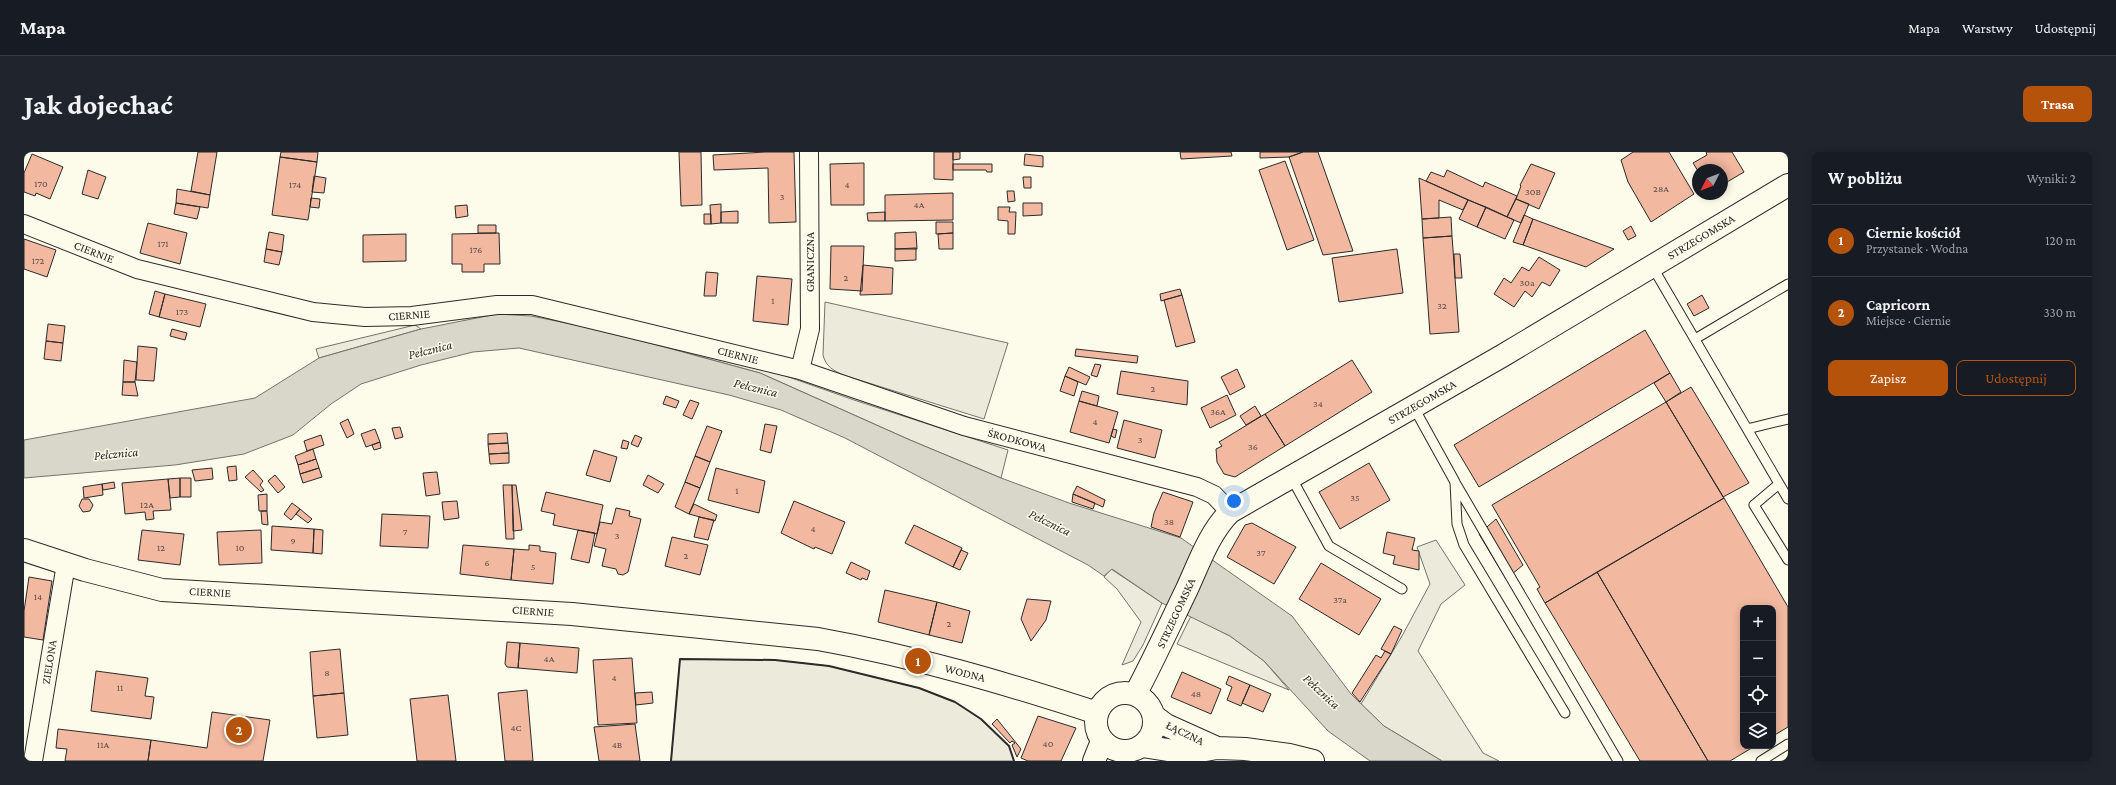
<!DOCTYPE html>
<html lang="pl">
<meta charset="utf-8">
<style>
:root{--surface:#171b24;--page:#20242c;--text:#f1f3f6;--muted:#9ea1a6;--line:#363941;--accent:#b45309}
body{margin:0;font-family:"Crimson Pro",serif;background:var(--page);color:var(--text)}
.controls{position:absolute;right:12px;bottom:12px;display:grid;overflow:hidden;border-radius:8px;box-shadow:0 2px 10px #0003}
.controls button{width:36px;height:36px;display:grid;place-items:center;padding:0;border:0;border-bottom:1px solid var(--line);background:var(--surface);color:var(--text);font:20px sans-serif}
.compass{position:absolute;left:1668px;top:12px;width:36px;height:36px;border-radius:50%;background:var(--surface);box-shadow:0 2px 10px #0003;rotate:228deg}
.you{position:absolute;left:1210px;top:349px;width:14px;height:14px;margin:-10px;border:3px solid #fff;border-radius:50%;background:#1a73e8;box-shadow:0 0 0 6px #1a73e833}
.badge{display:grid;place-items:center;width:26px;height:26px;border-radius:50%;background:var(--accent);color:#fff;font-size:13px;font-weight:700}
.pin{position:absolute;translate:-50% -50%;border:2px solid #fff;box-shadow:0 1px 4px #0006}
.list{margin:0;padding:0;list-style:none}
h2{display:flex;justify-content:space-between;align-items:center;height:52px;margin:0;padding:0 16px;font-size:17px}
h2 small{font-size:13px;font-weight:400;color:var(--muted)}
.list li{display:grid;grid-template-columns:26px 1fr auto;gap:12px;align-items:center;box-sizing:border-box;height:72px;padding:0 16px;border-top:1px solid var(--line)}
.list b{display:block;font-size:15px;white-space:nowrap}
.list p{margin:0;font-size:13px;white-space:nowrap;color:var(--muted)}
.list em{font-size:13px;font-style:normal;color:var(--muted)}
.actions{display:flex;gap:8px;padding:12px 16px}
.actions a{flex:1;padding:9px 0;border:1px solid var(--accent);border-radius:8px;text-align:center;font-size:14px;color:var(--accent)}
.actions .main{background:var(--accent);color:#fff}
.icon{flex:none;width:22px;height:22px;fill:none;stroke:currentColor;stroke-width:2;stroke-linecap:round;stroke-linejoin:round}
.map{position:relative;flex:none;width:1764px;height:609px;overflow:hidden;border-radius:8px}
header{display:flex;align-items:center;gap:24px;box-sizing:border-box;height:56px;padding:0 20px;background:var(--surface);border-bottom:1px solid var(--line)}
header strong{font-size:19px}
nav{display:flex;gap:22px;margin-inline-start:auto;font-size:14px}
.intro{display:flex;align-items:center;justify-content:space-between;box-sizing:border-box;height:96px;padding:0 24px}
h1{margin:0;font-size:28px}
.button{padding:10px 18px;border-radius:8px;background:var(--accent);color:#fff;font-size:14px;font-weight:700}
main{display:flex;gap:24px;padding:0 24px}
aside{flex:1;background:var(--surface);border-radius:8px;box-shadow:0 2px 10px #0003}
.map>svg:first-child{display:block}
</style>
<header>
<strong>Mapa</strong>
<nav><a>Mapa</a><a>Warstwy</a><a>Udostępnij</a></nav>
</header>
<div class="intro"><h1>Jak dojechać</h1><a class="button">Trasa</a></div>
<main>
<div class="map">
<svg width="1764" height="609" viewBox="0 0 1764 609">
<rect width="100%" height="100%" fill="#fdfbea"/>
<!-- green -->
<path fill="#ecebdb" stroke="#74746e" d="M801,150L984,191L960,267L819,223C809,218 802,215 799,203Z
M391,173L397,177L295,206L292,197Z
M578,178L742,217L830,248L984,298L977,326L886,288L736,221Z
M1412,388L1441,433L1417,452L1394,499L1459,601L1475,609H1418L1360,574L1337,552L1378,484L1406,432L1393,395Z
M1087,417L1138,451L1119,493L1109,509L1098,513L1117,470L1093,437L1080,425Z
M1167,464L1206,484L1240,509L1265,538L1153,492Z
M656,507L751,508L805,514L895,536L931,550L957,567L985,594L990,609H647Z"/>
<!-- water -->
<path fill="#d8d7c9" stroke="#74746e" d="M473,162L507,164L578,178L736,221L886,288L977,326L1045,351L1157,386L1268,464L1327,542L1360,574L1418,609H1346L1304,579L1240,509L1206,484L1138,451L1088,417L1080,424L1064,413L821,286L757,258L705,243L495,196L449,200L397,213L337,232L307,252L269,283L220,302L151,313L0,326V288L231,246L295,206L397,177Z"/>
<!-- building -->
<path fill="#f2b8a0" stroke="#2b2b2b" d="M174,0H193L186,43L167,39Z
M257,0H294L293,10L256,5Z
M655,0H677L678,53L657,54Z
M742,0H770L772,70L745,71L744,16L690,18L689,3Z
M910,0H929V28L910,27Z
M929,0H936V7L929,8Z
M1156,0H1207L1208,4L1157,7Z
M1236,0H1279L1265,5L1236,6Z
M1279,0H1294L1329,99L1299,103L1265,5Z
M1609,0H1645L1670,42L1627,70L1604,30L1597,8Z
M1682,0H1708L1720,20L1698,33V18L1674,19L1669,11L1683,3Z
M8,2L39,15L26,47L12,41L11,44L0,40V21Z
M1001,2L1019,4V15L1000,13Z
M256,5L293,10L284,68L248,63Z
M1261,9L1290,88L1263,98L1235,18Z
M840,11V53H807L806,12Z
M929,12H968V20H963L962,18H929Z
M1507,12L1531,21L1515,57L1492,47L1497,34L1496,33Z
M64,18L82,25L74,47L58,42Z
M1423,18L1459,35L1461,30L1493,44L1483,65L1402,29L1407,20L1420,25Z
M290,24L302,26L300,41L288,40Z
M999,25H1007V36H1000Z
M1395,26L1444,48L1439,58L1415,48V66L1398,67Z
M153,37L186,43L184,56L152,51Z
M983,39H990L991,49L984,50Z
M929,41V68L861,69V43Z
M287,46L296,47L295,56L286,55Z
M1492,47L1505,52L1497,71L1483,65Z
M1444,48L1462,55L1453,75L1435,67Z
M152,51L176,55L173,67L150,62Z
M999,51H1018V63L999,64Z
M697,52V71L687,72L686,53Z
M443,53L444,64L432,66L431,54Z
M974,55H986L985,60H992L991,82H984V69L974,68Z
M1462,55L1490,68L1481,87L1453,75Z
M714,59V71H697V60Z
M861,60V69H844L843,61Z
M680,62H687V72H680Z
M1500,63L1509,67L1499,93L1489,90Z
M1427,65L1428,84L1399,86L1398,67Z
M1509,67L1590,97L1562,115L1499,93Z
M912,70H929V81L912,82Z
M124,71L163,81L156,112L116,101Z
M454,73H472V81H454Z
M1607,74L1612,84L1604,88L1599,79Z
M245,80L260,83L258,100L242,97Z
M892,80L893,97H871V81Z
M475,81L476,112H460V120H438V112H428V82Z
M929,81V97H915L914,82Z
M382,82V109L339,110V83Z
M1428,84L1435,180L1406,182L1399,86Z
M0,87L32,98L23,125L0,117Z
M807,94H840L838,139L806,137Z
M892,96V108L871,109V97Z
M242,97L258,100L255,113L240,110Z
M1373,97L1379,141L1315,150L1308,106Z
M1430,102H1436L1438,126H1431Z
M1515,105L1536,118L1526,134L1518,130L1508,145L1501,139L1490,155L1470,142L1480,126L1487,131L1498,115L1505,119Z
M839,113L869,116L868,142L836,143Z
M682,120L694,121L692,144H680Z
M733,124L768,127L764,173L729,169Z
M1156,137L1158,143L1137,149L1136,142Z
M131,139L141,142L135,165L125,162Z
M141,142L182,152L176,175L135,165Z
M1158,143L1171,190L1152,195L1140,148Z
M1678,143L1685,156L1670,164L1663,152Z
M24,172L41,174L39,191L22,189Z
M148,177L163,181L161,188L146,184Z
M1621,178L1646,221L1455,335L1430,293Z
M22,189L39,191L37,209L20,207Z
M114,194L133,196L130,229L112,228Z
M1052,197L1114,204L1113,211L1051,204Z
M100,208L113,210L111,230H99Z
M1328,208L1348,240L1261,294L1241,262Z
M1071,212L1077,213L1073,225L1067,223Z
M1045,215L1066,225L1062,233L1041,224Z
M1213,217L1221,235L1206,243L1197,225Z
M1097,219L1164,229L1163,253L1093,242Z
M1646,221L1657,240L1642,250L1630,231Z
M1041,224L1054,230L1050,244L1036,239Z
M99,230H111L114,244L98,243Z
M1667,235L1725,331L1699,345L1642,250Z
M1058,239L1075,244L1073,254L1055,249Z
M1203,243L1212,263L1186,276L1177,256Z
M642,244L655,249L652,256L639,252Z
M666,248L675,251L668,267L659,263Z
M1055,249L1094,260L1085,291L1046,280Z
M1642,250L1700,346L1521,451L1513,437L1516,435L1468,353Z
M1231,254L1237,264L1222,273L1216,264Z
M1241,262L1261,294L1211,325L1200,322L1193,310L1192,297L1198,294L1195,290Z
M324,267L330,282L323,286L316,271Z
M1100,268L1138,278L1131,306L1093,296Z
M741,272L753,274L747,301L736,298Z
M683,274L698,279L686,310L671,304Z
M376,275L379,285L371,287L368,276Z
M351,277L356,290L342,295L337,282Z
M1089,277L1093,278L1091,286L1087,284Z
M483,281L484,291L464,292V282Z
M297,283L300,293L283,299L280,289Z
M611,283L618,286L614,295L607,292Z
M599,288L605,290L603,297L597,296Z
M356,290L357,296L350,298L348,293Z
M484,291L485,301L465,302L464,292Z
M289,297L292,307L274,313L271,304Z
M570,298L593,305L586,330L562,323Z
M485,301V311L466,312L465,302Z
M671,304L686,310L676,336L661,330Z
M292,307L295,316L276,322L274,313Z
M1345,311L1366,348L1316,377L1295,340Z
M212,314L213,328L205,329L203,315Z
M188,316L189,327L171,329L168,318Z
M295,316L298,325L279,331L276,322Z
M692,316L741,329L735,361L684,348Z
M229,318L239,329L236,333L240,338L237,340L221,325Z
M413,320L416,342L402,344L399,321Z
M251,323L261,335L254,341L244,329Z
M624,323L640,332L634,341L619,333Z
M156,326H167V345H156Z
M156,326V345L146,346L144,327Z
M144,327L147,358L129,359L130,367L122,368L121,360L101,362L98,331Z
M90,330L91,336L79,338L78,332Z
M661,330L676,336L665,362L651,355Z
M78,332L79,343L60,346L59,335Z
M479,333H488L490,387H482Z
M488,333H492L498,378L489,379Z
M1053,334L1081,348L1079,355L1049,342Z
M522,340L579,353L573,382L529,373L531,362L517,359Z
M1139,340L1169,350L1156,385L1127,375L1130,361Z
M243,342V359H235L234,343Z
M1049,342L1071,351L1069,357L1048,350Z
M1700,346L1764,455V575L1749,584V456H1719V594H1731L1706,609H1684L1573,420Z
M58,347H65L69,353L66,359L59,360L55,354Z
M433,349L435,366L420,368L418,350Z
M770,349L821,370L808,402L791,395L790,397L757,381Z
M268,351L276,357L267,368L260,362Z
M670,352L693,363L691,369L665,362Z
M592,356L606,359L605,364L617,367L604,420L599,423L594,422L592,417L578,414L582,397L570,394L576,370L588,372Z
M276,357L288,367L284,371L272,362Z
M237,359H243L244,373L238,372Z
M358,362L406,364L404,396L356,394Z
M675,365L690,368L684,388L670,385Z
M1472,367L1499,413L1482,427L1455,382Z
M1228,371L1272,395L1250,432L1203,405L1221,373Z
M890,373L938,396L929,415L881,391Z
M248,374L290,377L289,401L247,398Z
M290,377L299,378L298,402L289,401Z
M118,378L160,382L156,413L114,408Z
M237,378L238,411L195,413L193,380Z
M554,378L571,381L565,411L547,407Z
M1363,380L1391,386L1388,398L1395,399V418L1369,412L1371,404L1359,401Z
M648,385L684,393L676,423L641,414Z
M439,393L490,397L487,428L436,422Z
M505,393L516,394V399L532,401L529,432L487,428L490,397L505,398Z
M937,398L944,401L936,418L929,415Z
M827,410L846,419L843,428L838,426L837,428L822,421Z
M1297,411L1357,447L1335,483L1275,447Z
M1573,420L1684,609H1616L1526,459L1521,451Z
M5,425L28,429L19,488L0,485V459Z
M861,438L913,450L905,483L854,470Z
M1003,447L1027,449L1022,468L1007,489L997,467Z
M913,450L946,459L938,491L905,483Z
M1370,474L1378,478L1367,502L1357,497Z
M483,490L496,491L494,516L483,515L481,512Z
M496,491L555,496L553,521L494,516Z
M316,497L320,541L289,544L286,500Z
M1361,499L1367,502L1336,550L1328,541L1352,503L1357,506Z
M608,506L613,571L574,573L569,508Z
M72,519L124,526L121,544L130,545L127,567L67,559Z
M1158,520L1197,537L1187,562L1147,545Z
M1205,524L1226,533L1217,554L1203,548L1208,535L1202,532Z
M1226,533L1247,542L1239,560L1218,551Z
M503,538L509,609H481L474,541Z
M628,540L629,551L612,553L611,541Z
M320,541L324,583L293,586L289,544Z
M424,543L432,609H393L386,547Z
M188,560L246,568L239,609H124L127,588L183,596Z
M1014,564L1052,576L1037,609H1004L997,606Z
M973,567L997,597L993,605L988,593L991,591L988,589L986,591L968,572Z
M611,572L616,609H575L570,575Z
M34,577L127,588L124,609H41L43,597L32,596Z"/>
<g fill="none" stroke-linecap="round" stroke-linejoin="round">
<!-- lane casing -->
<g stroke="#2b2b2b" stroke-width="11">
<path id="lane" d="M1628,114L1764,347
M1671,187L1764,132
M1389,254L1431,330L1433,372L1440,393L1541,561
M1723,277L1764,267
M1267,325L1305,394L1378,437
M1432,332L1594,609
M1755,332L1730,353L1764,408
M1737,609L1764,592"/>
</g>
<!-- street casing -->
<g stroke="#2b2b2b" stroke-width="20">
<path id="street" d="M0,72L113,117L289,160L341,165L388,164L473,153H508L776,218L940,274L1173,335L1190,343L1206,360
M776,218L786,177L785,0
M9,609L42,412"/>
</g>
<!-- secondary casing -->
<g stroke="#2b2b2b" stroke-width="24">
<path id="secondary" d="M0,398L61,418L138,438L548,462L794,487C889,504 981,531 1073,561
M1072 570a29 29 0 1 1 58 0a29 29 0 1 1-58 0Z
M1112,541C1130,507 1146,472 1163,437C1175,411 1185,381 1206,360L1478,204L1764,33
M1130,564L1142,573L1193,596
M1118,594L1164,601L1193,596L1221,597L1265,603L1289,609
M1070,609L1078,589"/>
</g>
<!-- lane -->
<use href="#lane" stroke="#fdfbea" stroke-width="9"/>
<!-- street -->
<use href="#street" stroke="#fdfbea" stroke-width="18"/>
<!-- secondary -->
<use href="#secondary" stroke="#fdfbea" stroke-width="22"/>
<!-- wall -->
<path stroke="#2b2b2b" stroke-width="2" d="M647,609L656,507L751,508L805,514L895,536L931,550L957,567L985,594L990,609"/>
</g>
<g text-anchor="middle" stroke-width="3" stroke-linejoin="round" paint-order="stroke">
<!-- number labels -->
<g font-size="10" fill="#5d4e48">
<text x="17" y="35">170</text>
<text x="271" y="36">174</text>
<text x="823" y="36">4</text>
<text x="1637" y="40">28A</text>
<text x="1509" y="43">30B</text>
<text x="758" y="48">3</text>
<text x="895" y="56">4A</text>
<text x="139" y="95">171</text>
<text x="452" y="101">176</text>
<text x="14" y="112">172</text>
<text x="822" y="129">2</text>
<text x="1503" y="134">30a</text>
<text x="749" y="152">1</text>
<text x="1418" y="157">32</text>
<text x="158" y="163">173</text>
<text x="1129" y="240">2</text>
<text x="1294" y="255">34</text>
<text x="1194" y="263">36A</text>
<text x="1071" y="273">4</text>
<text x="1116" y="291">3</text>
<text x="1229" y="298">36</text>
<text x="713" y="342">1</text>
<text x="1331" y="349">35</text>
<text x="123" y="356">12A</text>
<text x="1145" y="373">38</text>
<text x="789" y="380">4</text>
<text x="381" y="383">7</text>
<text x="593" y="387">3</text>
<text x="269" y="392">9</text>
<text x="137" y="399">12</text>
<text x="216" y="399">10</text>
<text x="1237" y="404">37</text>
<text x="662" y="407">2</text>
<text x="463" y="414">6</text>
<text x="509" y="418">5</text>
<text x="14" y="448">14</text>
<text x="1316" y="451">37a</text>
<text x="925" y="475">2</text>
<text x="525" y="510">4A</text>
<text x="303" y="524">8</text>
<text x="590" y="529">4</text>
<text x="96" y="539">11</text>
<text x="1172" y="545">48</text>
<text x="492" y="579">4C</text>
<text x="1024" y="595">40</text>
<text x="79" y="596">11A</text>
<text x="593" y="596">4B</text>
</g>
<!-- street labels -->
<g font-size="12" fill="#2b2b2b" stroke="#fdfbea">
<text transform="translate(1677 85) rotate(-31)" y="4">STRZEGOMSKA</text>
<text transform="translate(70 100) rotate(21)" y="4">CIERNIE</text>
<text transform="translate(786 110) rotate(-90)" y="4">GRANICZNA</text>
<text transform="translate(385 163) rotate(-4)" y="4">CIERNIE</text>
<text transform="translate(714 203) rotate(14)" y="4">CIERNIE</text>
<text transform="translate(1398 250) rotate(-30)" y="4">STRZEGOMSKA</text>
<text transform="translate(993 288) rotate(15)" y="4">ŚRODKOWA</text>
<text transform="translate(186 440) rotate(3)" y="4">CIERNIE</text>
<text transform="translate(509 459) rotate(4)" y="4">CIERNIE</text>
<text transform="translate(1152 461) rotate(-65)" y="4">STRZEGOMSKA</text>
<text transform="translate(25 510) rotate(-81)" y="4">ZIELONA</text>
<text transform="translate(941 521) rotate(14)" y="4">WODNA</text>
<text transform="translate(1161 581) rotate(26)" y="4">ŁĄCZNA</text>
</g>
<!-- water labels -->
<g font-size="13" font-style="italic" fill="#2b2b2b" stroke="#fdfbea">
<text transform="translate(406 197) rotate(-14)" y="5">Pełcznica</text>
<text transform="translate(732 235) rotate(14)" y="5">Pełcznica</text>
<text transform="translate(92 301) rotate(-5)" y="5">Pełcznica</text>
<text transform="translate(1026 370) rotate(26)" y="5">Pełcznica</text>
<text transform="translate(1298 539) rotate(43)" y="5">Pełcznica</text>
</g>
</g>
</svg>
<div class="controls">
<button>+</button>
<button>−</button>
<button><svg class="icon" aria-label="locate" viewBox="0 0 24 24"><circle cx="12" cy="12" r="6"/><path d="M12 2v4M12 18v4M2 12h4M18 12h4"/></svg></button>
<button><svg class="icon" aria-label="layers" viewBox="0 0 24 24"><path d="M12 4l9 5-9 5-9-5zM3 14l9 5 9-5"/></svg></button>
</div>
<svg class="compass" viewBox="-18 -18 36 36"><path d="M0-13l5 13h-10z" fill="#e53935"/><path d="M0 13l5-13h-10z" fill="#9ea1a6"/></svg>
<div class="you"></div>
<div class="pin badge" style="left:894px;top:509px">1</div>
<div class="pin badge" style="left:215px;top:578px">2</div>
</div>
<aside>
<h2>W pobliżu<small>Wyniki: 2</small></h2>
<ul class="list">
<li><span class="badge">1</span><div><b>Ciernie kościół</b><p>Przystanek · Wodna</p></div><em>120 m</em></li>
<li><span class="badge">2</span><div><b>Capricorn</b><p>Miejsce · Ciernie</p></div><em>330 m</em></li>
</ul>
<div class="actions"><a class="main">Zapisz</a><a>Udostępnij</a></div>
</aside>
</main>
